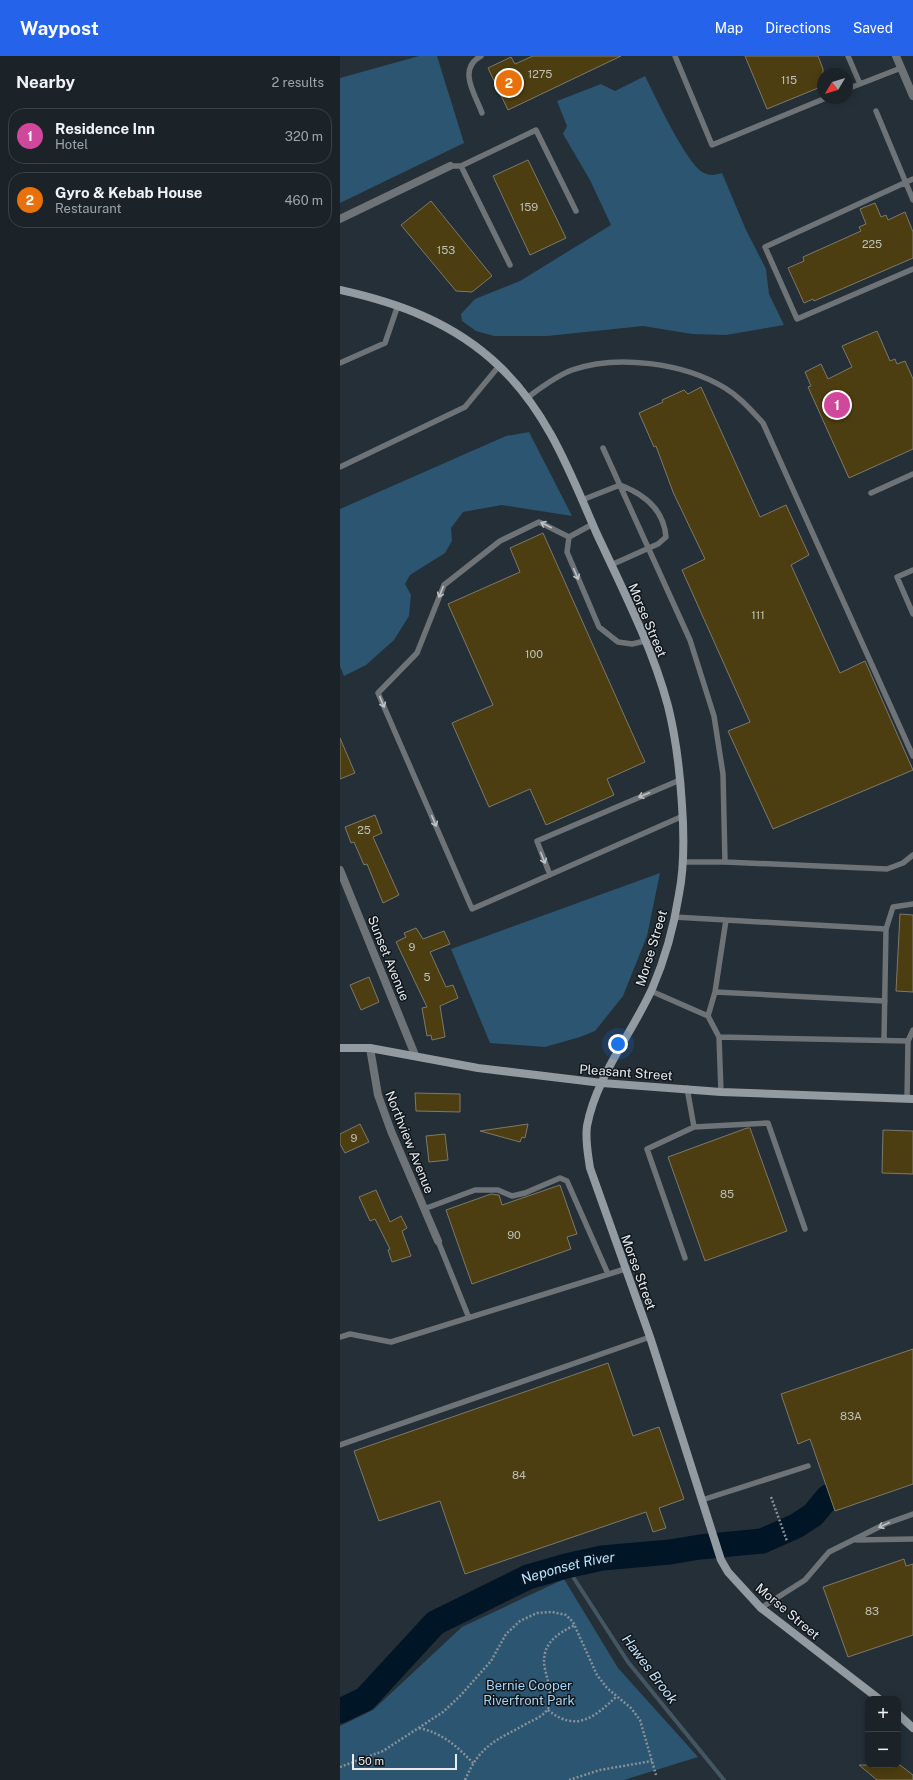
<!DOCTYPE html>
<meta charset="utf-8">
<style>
:root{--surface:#1b2329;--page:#282f35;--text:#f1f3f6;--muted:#a0a4a8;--line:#394046;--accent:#2563eb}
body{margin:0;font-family:"Public Sans",sans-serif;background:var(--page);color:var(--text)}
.controls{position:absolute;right:12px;bottom:12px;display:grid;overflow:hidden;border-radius:8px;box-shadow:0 2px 10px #0003}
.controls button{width:36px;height:36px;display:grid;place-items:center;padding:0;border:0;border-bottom:1px solid var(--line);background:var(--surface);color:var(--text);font:20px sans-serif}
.compass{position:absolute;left:477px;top:12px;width:36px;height:36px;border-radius:50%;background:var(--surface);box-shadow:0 2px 10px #0003;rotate:232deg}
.scale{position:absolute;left:12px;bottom:10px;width:105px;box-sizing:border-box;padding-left:4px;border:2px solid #e5ecf1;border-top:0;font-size:11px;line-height:14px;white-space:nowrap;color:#e5ecf1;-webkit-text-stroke:3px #11161a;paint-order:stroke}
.you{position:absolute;left:278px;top:988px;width:14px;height:14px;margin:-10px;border:3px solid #fff;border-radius:50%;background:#1a73e8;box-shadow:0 0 0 6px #1a73e833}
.badge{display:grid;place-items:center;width:26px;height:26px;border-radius:50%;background:var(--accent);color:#fff;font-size:13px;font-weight:700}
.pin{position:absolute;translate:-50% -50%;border:2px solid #fff;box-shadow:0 1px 4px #0006}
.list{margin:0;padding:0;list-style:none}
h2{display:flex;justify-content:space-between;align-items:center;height:52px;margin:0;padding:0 16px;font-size:17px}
h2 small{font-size:13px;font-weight:400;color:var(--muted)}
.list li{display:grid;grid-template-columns:26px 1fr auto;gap:12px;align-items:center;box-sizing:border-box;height:56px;margin:0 8px 8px;padding:0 8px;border:1px solid var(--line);border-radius:16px}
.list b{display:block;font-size:15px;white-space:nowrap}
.list p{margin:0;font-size:13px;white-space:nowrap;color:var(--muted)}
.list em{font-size:13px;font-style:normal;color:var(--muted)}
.map{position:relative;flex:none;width:573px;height:1724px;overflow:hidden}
header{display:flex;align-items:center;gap:24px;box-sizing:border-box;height:56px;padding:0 20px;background:var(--accent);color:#fff}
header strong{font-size:19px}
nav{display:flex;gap:22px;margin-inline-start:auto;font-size:14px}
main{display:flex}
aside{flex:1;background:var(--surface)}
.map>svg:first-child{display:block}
</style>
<header>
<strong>Waypost</strong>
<nav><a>Map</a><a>Directions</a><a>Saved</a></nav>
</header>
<main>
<aside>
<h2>Nearby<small>2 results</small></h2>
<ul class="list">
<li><span class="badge" style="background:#d1479c">1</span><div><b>Residence Inn</b><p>Hotel</p></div><em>320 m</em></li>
<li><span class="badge" style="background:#e8710a">2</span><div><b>Gyro &amp; Kebab House</b><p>Restaurant</p></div><em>460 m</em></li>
</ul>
</aside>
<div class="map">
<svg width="573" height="1724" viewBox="0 0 573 1724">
<rect width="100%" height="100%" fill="#242f37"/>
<!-- green -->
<path fill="#2b5570" d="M79,0H97L124,87L0,147V22Z
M305,20C315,40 347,109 364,117C370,120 376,119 382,117L406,174L426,213L429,238L444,269L386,279L352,278L303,270L207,280H154L136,275L122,265L121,258L135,243L180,225L271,169L250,124L223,78L227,70L217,45L261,28L275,35Z
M189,376L232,460L162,449L123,456L111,472L112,485L105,497L70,519L65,528L71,539L69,560L54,584L26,609L4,620L0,610V453L166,380Z
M320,817L307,880L283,940L255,975L240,981L205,991L150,987L111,893Z
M224,1523L278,1612L358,1701L284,1724H0V1670L33,1654L122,1571Z"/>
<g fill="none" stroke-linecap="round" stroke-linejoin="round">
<!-- stream -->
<path stroke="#455663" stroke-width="4" d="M226,1510L288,1606L384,1724"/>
<!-- river -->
<path stroke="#001526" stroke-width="25" id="s1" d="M0,1655L25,1643L95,1567L188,1521L226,1510L262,1502L330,1496L360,1491L422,1485L456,1470L473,1459L488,1441"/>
</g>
<!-- building -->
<path fill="#4c3e10" stroke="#7d796b" d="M193,0H281L168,54L148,12L171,1L175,8Z
M405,0H478L483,13V30L427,53Z
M188,104L226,182L190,199L153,120Z
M91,145L152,220L132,236L116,235L61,169Z
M535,147L541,161L546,159L548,164L565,156L573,176V202L474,245L473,243L464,247L448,212L464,205L463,201L521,175L519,171L526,168L520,153Z
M537,275L550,305L555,303L557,308L565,305L573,323V393L509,422L468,331L471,330L465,316L481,308L488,323L512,311L502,290Z
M361,331L420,461L446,449L469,499L451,509L500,617L525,605L573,714L433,773L388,675L410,666L342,514L365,503L333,436L316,390L314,391L299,357L323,346L322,344L344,334L348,338Z
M203,477L305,706L267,723L274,739L206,769L190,733L149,751L112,667L153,649L108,548L180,516L170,492Z
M0,682L15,717L0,723Z
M35,759L42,777L33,781L59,839L43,847L27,808L24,809L14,786L11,787L5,771Z
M560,858L573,859V936L556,935Z
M76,872L83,883L104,875L110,888L90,896L106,931L113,929L118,942L100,950L105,981L92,984L91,979L87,980L82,952L87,951L56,886L66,881L64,877Z
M29,921L39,946L21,954L10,929Z
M75,1037L120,1038V1056L76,1055Z
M20,1068L29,1086L5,1097L0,1088V1078Z
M188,1068L185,1082L182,1081L180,1086L140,1075Z
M407,1072H410L447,1175L365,1205L328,1101Z
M543,1074L573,1075V1118L542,1117Z
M105,1078L108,1104L89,1106L86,1080Z
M220,1129L237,1178L227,1181L231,1193L132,1228L106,1154L151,1138L159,1139L162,1149Z
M36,1134L50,1166L61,1160L67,1172L62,1175L71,1200L52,1206L48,1194L50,1193L35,1163L30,1165L19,1141Z
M573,1293V1428L495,1455L470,1383L458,1388L441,1338Z
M268,1307L293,1380L319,1371L344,1443L319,1452L326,1472L313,1476L306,1456L125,1518L100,1445L39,1465L14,1395Z
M564,1503L566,1510L573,1508V1579L508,1601L483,1531Z
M519,1709H560L573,1719V1724H537Z"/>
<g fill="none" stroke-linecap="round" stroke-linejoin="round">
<!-- path -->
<path stroke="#889198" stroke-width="2.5" stroke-dasharray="2 2" stroke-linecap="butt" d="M431,1441L447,1485
M208,1654C236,1677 255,1661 277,1640
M79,1672C102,1677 117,1690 133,1707
M0,1711L43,1695L103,1656L121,1639L151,1605L166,1578L180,1565L197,1557L212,1556L226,1559L233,1566L257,1619L267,1632L291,1652L300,1664L316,1719
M125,1724C140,1689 155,1685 186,1668C193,1664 202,1661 207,1654C210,1651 210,1645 210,1640C210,1631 207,1622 205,1613C200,1589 216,1578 235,1569
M229,1724L260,1714L312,1705"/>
<!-- lane -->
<path stroke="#6e7377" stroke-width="5.5" d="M141,0C117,13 135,38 142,57
M335,0L372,89L486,42
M508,0L520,28
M507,33L561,12
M536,55L573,144
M110,110H121L170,209
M121,110L196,74L236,155
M573,123L425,191L457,263L573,213
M0,307L45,287L58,249
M188,341C202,331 216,320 232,314C277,298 344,307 385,332C400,341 411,354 423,367L573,700
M263,392L350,584L374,660L383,718L385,806
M0,411L125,351L159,310
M531,437L573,418
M242,444L280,429C304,438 324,454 326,481L318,488L271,509
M253,468L229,481L199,466L160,485L104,529L77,597L38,637L132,853L343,760
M229,481L227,496L259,571L278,586L292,588L305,585
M573,514L557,521L573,558
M343,806H385L547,813L563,807L573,799
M210,819L197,785L340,724
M334,861L386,864L375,936L368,960
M386,864L546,873L553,851L573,848
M311,935L368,960L379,981L381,1036
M375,936L545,945
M379,981L568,985L567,1043
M544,984L546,873
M568,985L573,974
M354,1071L428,1067L465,1173
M84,1153L135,1134H158L172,1140L185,1137L220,1122L227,1125L268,1218
M98,1185L129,1262
M345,1202L307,1093L354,1071L347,1032
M0,1281L10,1278L51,1286L285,1213
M0,1389L310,1281
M362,1444L468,1410
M517,1484L573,1483
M421,1552L465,1524L489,1496L545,1468L573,1458"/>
<!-- street -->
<path stroke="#6e7377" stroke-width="8" d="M556,0L573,40
M0,163L110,110
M0,814L75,999
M30,992L38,1039L51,1075L98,1185"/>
<!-- secondary -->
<path stroke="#929ba1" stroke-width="8" d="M0,234C59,247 114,267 159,310C207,355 230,416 256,476C282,532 312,590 328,650C336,682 340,716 342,749C344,778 345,808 339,838C334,870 325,903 312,933C291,979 256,1021 247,1070C245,1084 248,1098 250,1112L310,1281L381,1504L388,1516L421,1552L539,1643
M0,992H30L138,1012L262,1027L381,1036L573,1043
M558,1658L573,1672"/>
</g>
<!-- one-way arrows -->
<defs><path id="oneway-shaft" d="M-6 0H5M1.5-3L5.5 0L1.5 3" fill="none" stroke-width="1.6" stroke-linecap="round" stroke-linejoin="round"/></defs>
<g stroke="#bbc2c6">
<use href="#oneway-shaft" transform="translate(206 469) rotate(-153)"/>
<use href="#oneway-shaft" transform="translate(236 518) rotate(67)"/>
<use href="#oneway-shaft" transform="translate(101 536) rotate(112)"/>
<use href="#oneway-shaft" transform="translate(42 646) rotate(67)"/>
<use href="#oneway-shaft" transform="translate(304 739) rotate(157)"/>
<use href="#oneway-shaft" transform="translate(94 765) rotate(67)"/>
<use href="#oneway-shaft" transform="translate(203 802) rotate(68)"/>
<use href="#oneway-shaft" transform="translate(544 1469) rotate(155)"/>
</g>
<g text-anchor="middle" stroke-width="3" stroke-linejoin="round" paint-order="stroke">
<!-- number labels -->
<g font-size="11" fill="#bfc0b9">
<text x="200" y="22">1275</text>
<text x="449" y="28">115</text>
<text x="189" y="155">159</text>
<text x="532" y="192">225</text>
<text x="106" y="198">153</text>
<text x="418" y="563">111</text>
<text x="194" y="602">100</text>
<text x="24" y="778">25</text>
<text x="72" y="895">9</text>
<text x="87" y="925">5</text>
<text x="14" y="1086">9</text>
<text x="387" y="1142">85</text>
<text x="174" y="1183">90</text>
<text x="511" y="1364">83A</text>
<text x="179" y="1423">84</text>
<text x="532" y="1559">83</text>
</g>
<!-- street labels -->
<g font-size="13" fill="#e5ecf1" stroke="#11161a">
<text transform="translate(308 564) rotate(67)" y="5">Morse Street</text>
<text transform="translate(311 892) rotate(-73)" y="5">Morse Street</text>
<text transform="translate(49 902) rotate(68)" y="5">Sunset Avenue</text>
<text transform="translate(286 1016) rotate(4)" y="5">Pleasant Street</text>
<text transform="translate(70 1086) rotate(68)" y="5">Northview Avenue</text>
<text transform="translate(299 1216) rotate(70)" y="5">Morse Street</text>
<text transform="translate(448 1555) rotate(40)" y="5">Morse Street</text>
</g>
<!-- park labels -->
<g font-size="13" fill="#a5d4f5" stroke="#11161a">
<text x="189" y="1634">Bernie Cooper<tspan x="189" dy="15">Riverfront Park</tspan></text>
</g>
<!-- water labels -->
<g font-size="14" font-style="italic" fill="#c4e3f9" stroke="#11161a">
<text dy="5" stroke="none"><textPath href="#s1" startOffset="276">Neponset River</textPath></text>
<text transform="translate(310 1613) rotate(53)" y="5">Hawes Brook</text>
</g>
</g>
</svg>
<div class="controls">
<button>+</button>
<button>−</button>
</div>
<svg class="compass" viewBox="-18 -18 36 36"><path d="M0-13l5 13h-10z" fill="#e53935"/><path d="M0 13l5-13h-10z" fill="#a0a4a8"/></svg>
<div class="scale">50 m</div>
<div class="you"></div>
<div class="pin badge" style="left:497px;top:349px;background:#d1479c">1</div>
<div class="pin badge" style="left:169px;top:27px;background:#e8710a">2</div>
</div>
</main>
